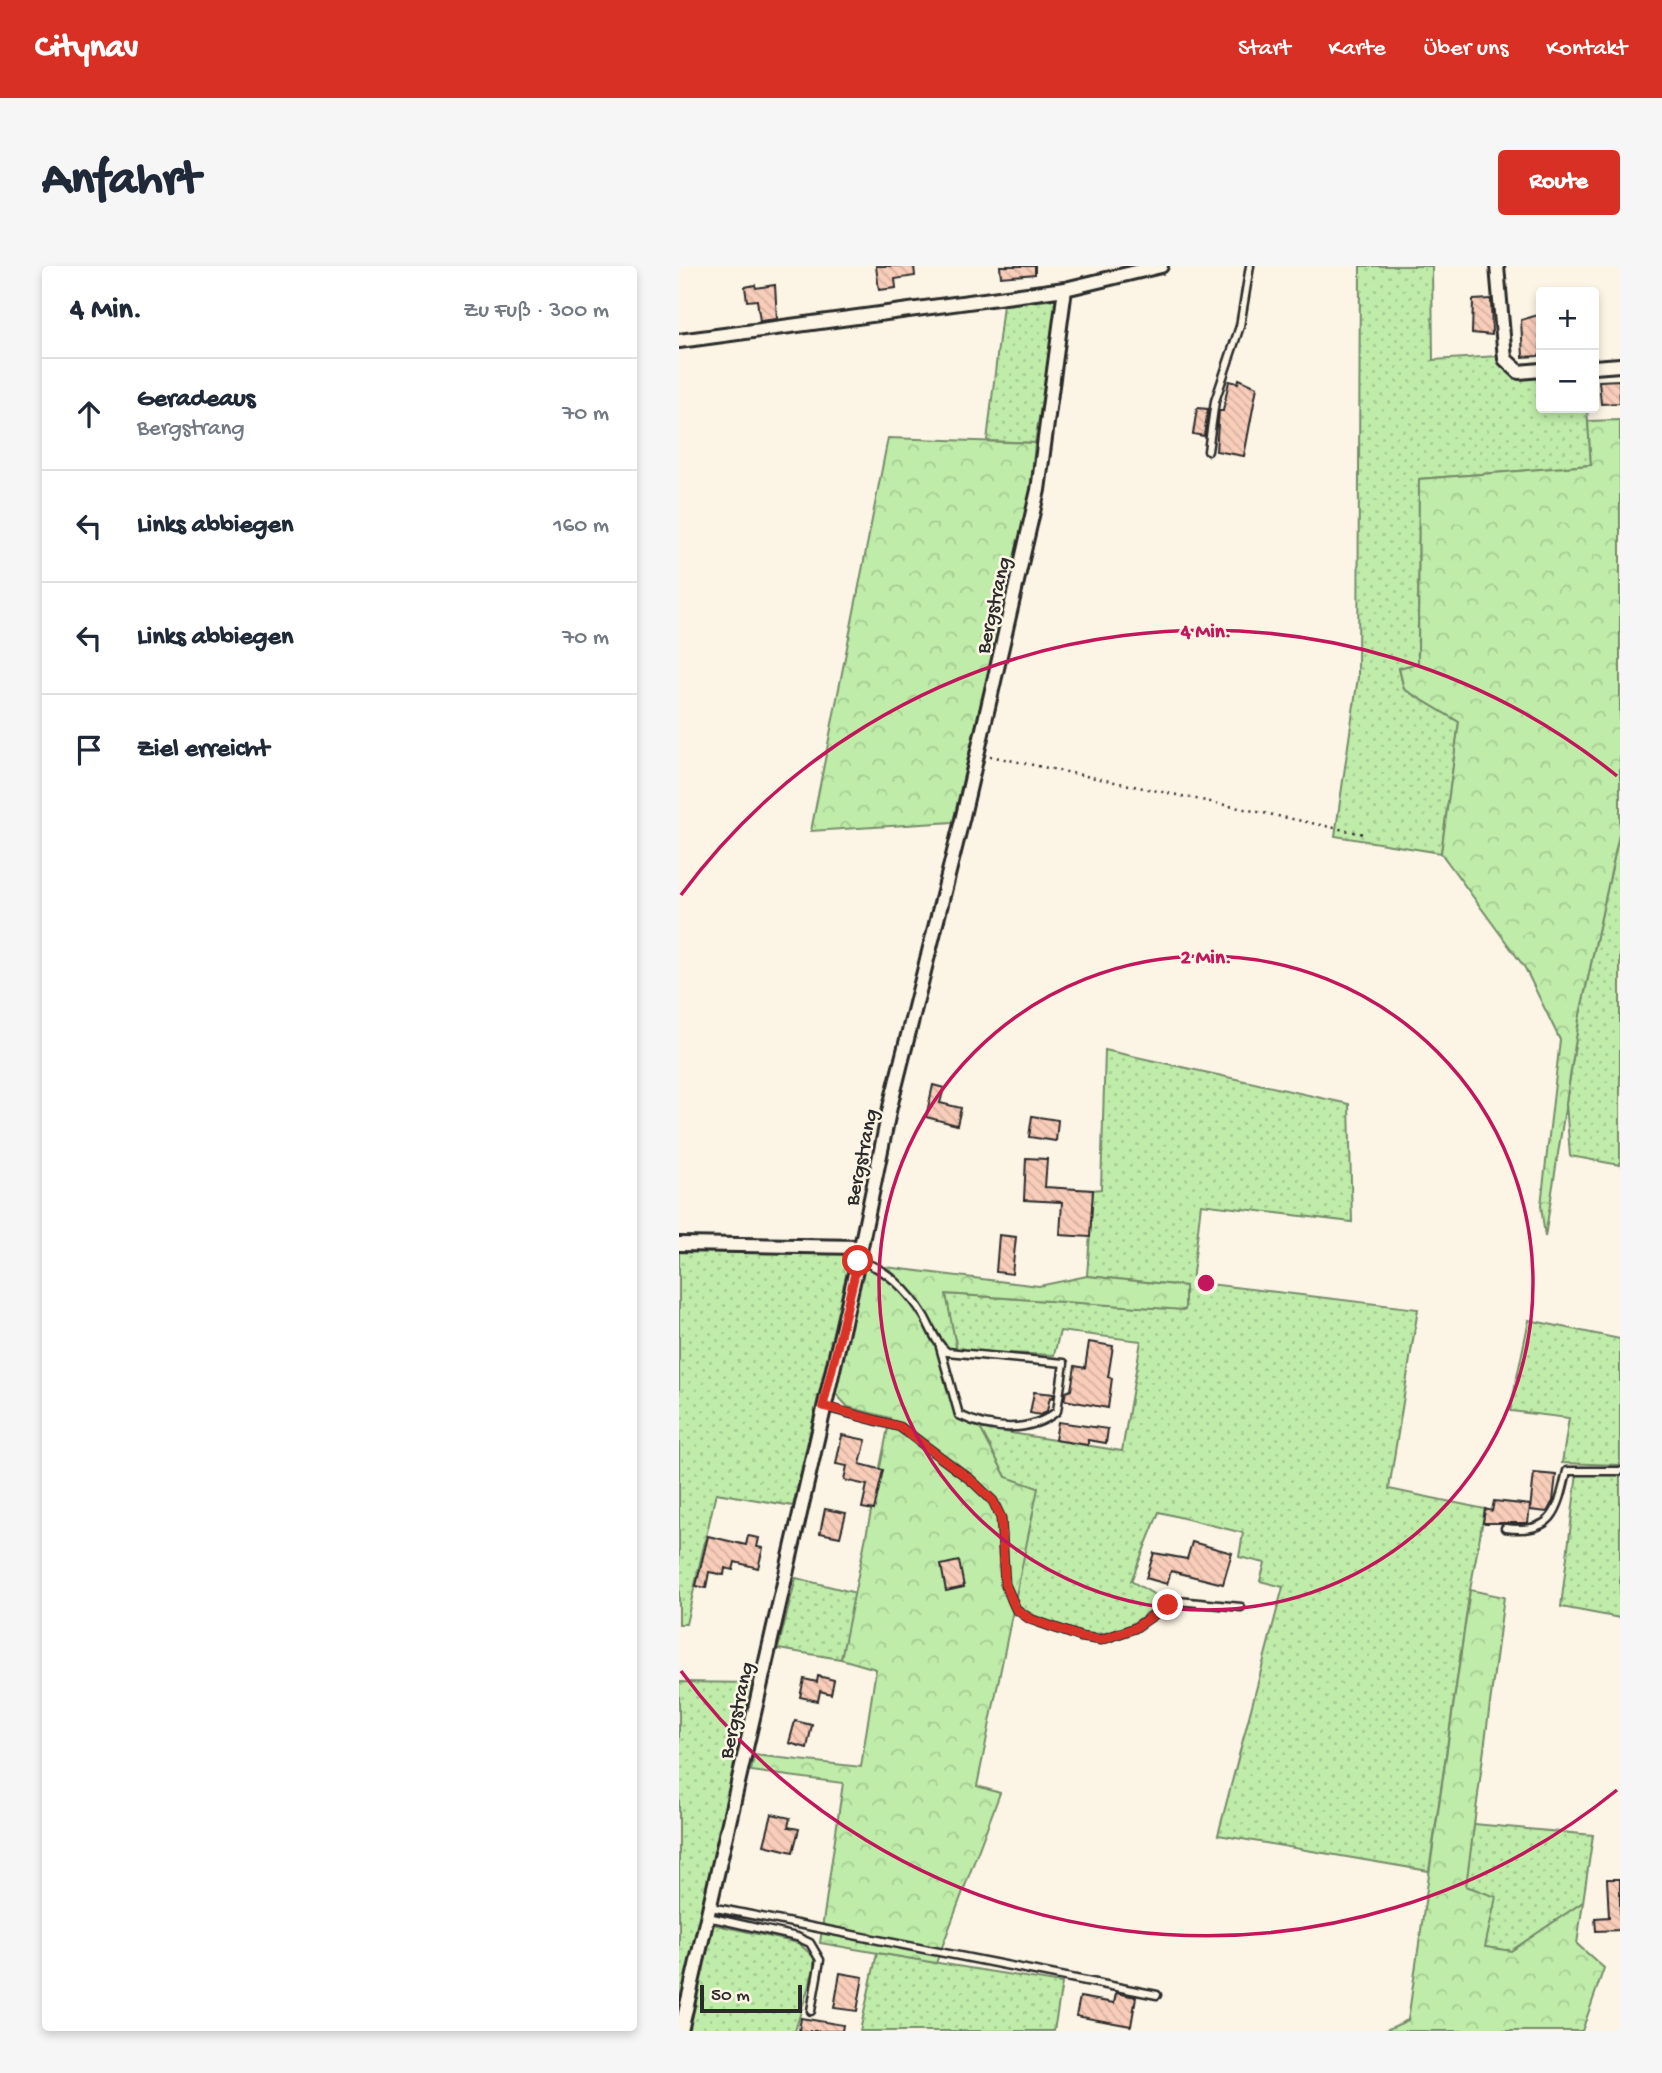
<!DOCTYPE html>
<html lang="de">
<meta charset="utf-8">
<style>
:root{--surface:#fff;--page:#f6f6f7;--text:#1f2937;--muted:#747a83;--line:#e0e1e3;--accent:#d93025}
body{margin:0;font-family:"Gochi Hand",sans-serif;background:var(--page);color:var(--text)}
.controls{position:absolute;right:21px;top:21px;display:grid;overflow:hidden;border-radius:7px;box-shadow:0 4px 10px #0003}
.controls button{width:63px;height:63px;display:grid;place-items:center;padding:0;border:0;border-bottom:2px solid var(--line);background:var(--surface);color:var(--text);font:35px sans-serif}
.scale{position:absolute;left:21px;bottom:18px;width:102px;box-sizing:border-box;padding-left:7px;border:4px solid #2b2b2b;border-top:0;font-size:19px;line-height:24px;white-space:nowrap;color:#2b2b2b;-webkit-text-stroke:5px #fcf5e5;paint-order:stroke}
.stop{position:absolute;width:21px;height:21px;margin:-16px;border:5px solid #d93025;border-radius:50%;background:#fff}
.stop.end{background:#d93025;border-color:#fff;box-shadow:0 2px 7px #0008}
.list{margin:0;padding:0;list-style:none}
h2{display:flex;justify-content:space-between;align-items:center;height:91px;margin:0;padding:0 28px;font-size:30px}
h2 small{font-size:23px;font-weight:400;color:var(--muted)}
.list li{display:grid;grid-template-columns:46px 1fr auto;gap:21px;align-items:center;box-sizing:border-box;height:112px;padding:0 28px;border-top:2px solid var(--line)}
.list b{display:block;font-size:26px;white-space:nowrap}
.list p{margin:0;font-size:23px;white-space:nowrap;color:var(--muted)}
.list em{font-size:23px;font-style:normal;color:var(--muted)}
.icon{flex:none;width:38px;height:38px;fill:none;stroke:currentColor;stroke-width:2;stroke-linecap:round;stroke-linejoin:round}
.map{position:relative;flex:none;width:941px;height:1765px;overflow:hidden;border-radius:7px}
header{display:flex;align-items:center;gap:42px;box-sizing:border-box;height:98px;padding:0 35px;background:var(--accent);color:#fff}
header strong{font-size:33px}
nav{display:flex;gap:38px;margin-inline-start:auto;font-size:24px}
.intro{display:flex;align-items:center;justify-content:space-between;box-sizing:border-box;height:168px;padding:0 42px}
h1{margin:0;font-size:49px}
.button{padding:18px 32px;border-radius:7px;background:var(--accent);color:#fff;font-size:24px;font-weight:700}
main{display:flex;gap:42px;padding:0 42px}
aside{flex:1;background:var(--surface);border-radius:7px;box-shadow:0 4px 10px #0003}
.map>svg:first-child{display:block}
</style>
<header>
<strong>Citynav</strong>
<nav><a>Start</a><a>Karte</a><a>Über uns</a><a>Kontakt</a></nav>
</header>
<div class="intro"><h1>Anfahrt</h1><a class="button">Route</a></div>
<main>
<aside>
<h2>4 Min.<small>Zu Fuß · 300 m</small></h2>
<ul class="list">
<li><svg class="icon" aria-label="ahead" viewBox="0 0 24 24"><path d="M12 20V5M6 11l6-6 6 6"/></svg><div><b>Geradeaus</b><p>Bergstrang</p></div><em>70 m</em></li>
<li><svg class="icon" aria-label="left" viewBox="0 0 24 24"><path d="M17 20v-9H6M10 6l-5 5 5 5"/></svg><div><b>Links abbiegen</b></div><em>160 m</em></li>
<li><svg class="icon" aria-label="left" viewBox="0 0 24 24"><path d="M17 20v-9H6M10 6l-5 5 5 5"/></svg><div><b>Links abbiegen</b></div><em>70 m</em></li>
<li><svg class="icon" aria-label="arrive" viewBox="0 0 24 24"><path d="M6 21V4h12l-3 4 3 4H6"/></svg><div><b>Ziel erreicht</b></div></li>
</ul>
</aside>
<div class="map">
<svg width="941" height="1765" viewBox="0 0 941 1765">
<defs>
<pattern id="grass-dots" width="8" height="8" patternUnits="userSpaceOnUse" patternTransform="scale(1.75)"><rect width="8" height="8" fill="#bfeca9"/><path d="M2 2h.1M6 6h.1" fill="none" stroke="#a4cb92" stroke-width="1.8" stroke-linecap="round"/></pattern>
<pattern id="forest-crowns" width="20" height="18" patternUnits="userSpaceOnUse" patternTransform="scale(1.75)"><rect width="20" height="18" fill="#bfeca9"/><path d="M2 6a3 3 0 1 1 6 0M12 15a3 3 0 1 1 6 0" fill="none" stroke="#a4cb92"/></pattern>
<pattern id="building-back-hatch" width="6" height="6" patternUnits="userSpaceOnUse" patternTransform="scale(1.75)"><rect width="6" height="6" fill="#f8cdb9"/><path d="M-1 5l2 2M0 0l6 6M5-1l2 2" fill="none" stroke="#d5b09f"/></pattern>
</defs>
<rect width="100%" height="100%" fill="#fcf5e5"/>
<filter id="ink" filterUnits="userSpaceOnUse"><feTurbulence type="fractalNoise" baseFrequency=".0143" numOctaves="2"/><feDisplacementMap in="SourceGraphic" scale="14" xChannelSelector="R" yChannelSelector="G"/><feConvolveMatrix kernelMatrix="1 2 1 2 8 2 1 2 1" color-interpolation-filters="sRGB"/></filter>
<g filter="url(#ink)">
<!-- grass -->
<path fill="url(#grass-dots)" stroke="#758c6a" stroke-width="2" d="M681,0H753L754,94L819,90L821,99L838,113L862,112V142H908L912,199L740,213L739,397L720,403L725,423L780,456L762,587L656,570L679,411Z
M379,33L356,177L308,175L324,39Z
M941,564V899L891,890L887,837L900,753Z
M426,784L670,838L673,956L522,938L513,1016L739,1043L710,1223L806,1243L791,1324L750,1605L539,1569L604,1321L581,1315L586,1297L560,1291L564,1267L480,1246L452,1315L485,1334C474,1342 462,1353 449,1360C411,1379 367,1360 336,1337L327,1211L301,1162L443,1185L462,1075L381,1065L375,1089L278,1085L266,1028L506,1044V1020L408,1010L414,924L422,923Z
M0,986L172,988L114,1240L37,1227L7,1358H0Z
M850,1054L941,1073V1199L883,1197L890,1152L831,1145Z
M898,1207L941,1209V1352L882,1341Z
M117,1312L177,1327L162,1393L99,1383Z
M0,1416L76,1417L0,1755Z
M795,1558L914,1569L904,1636L832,1685L805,1681L786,1621Z
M33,1658L119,1677L135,1691V1703L116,1765H10Z
M198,1687L383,1717L375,1765H181Z"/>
<!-- forest -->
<path fill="url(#forest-crowns)" stroke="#758c6a" stroke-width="2" d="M941,154V564L900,753L866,971L862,939L881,774L846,702L762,587L780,456L725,423L720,402L739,397L740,213L912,199L909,155Z
M209,172L356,177L351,227L274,556L132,565Z
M182,998L360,1020L408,1010L506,1020V1044L267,1028L278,1085L261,1086L279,1153L301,1162L327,1211L359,1222L298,1520L321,1527L257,1697L141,1677L164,1517L72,1505L75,1489L182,1501L197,1403L162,1393L211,1152L169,1141L155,1126Z
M791,1324L825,1331L787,1620L817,1631L806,1681L832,1685L904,1636L898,1678L925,1702L903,1765H705L729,1754Z"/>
<!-- building -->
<path fill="url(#building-back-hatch)" stroke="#2b2b2b" stroke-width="2" d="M197,0H235L236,10L216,13L217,22L200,24Z
M321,0H356V8L322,11Z
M76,19L77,22L96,19L98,53L81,55L78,34L68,35L66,21Z
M812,33L813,69L793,67L794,34Z
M859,49L862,87L859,90L844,91L842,54Z
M560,113L578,121L565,190L537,185L540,145H544L550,115L559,117Z
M940,114L941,137L922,138L920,115Z
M518,142L529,143L525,170L514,168Z
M254,819L265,822L261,837L282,842L278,859L247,851Z
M353,850L379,854L377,875L350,871Z
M347,892L368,893L366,921L414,924L411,971L381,969L383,936L345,934Z
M320,969L337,971L333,1008L317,1006Z
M410,1076L434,1080L429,1111L433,1112L429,1142L385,1134L387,1126L392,1124L396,1100L406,1102Z
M355,1126L375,1128L374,1132L371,1131L368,1145L361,1149L351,1147Z
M379,1156L429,1163L427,1177L409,1174V1179L376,1174Z
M163,1169L187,1174L181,1198L204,1204L195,1244L183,1242L188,1219L165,1214L168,1200L157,1198Z
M855,1207L877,1209L874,1235L868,1246L851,1244Z
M815,1235L851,1239L849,1257H804L806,1243L813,1245Z
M146,1243L167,1247L161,1271L141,1267Z
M29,1270L67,1279L69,1270L80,1272L78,1281L84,1282L79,1302L56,1296L54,1304L46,1302L45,1309L30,1306L27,1322L17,1320Z
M513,1276L553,1287L544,1318L492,1305L488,1318L467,1312L475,1287L508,1293Z
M280,1295L285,1321L267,1325L262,1299Z
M139,1410L155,1414L152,1428L141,1425L139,1435L121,1431L125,1413L138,1416Z
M116,1455L133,1459L128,1482L110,1477Z
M93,1548L111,1552L109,1561L120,1563L114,1586L85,1579Z
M928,1613H941V1664L917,1665L916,1652L930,1651Z
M161,1707L184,1711L178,1745L155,1742Z
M437,1727L457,1731L452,1760L397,1750L401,1731L435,1737Z
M122,1752L164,1759L163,1765H120Z"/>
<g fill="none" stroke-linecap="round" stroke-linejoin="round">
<!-- lane casing -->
<g stroke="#2b2b2b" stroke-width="11">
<path id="lane" d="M529,185L536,135L561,60L571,0
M179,995C206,1000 231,1027 245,1050C252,1062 257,1078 268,1086L385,1097L378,1145C351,1168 311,1164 280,1149L261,1081
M146,1141L221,1161L292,1214L314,1235L322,1252L326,1318L337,1343L351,1353L402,1371L422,1374L456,1362L489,1339L499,1335L562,1341
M826,1262C874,1269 879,1245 888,1205H941
M32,1641L478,1729
M29,1651L118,1671L131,1677L141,1694L132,1745"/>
</g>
<!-- street casing -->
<g stroke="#2b2b2b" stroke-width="18">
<path id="street" d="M818,0L826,93L840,106L862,104
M0,75L386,23
M915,101L941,99
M0,978L181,981
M2,1765L179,995L211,841L284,550L359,224L386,23L482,0"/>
</g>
<!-- path -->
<path stroke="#2b2b2b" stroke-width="2.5" stroke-dasharray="2 5" stroke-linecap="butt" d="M311,490L685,568"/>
<!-- lane -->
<use href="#lane" stroke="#fcf5e5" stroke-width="6"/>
<!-- street -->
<use href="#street" stroke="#fcf5e5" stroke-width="12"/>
</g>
</g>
<g fill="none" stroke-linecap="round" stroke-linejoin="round" filter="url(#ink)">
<!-- route -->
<path stroke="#d93025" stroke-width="9" d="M179,995L144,1140L221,1161L292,1214L314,1235L322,1252L326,1318L337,1343L351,1353L402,1371L422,1374L456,1362L489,1339"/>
</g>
<!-- distance rings -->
<g fill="none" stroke="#c2185b" stroke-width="3.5">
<circle cx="527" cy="1017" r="327"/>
<path d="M938 1524A653 653 0 0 1 2 1405M2 629A653 653 0 0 1 938 510"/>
</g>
<g text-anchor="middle" stroke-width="5" stroke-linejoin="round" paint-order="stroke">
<!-- street labels -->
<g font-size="21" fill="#2b2b2b" stroke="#fcf5e5">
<text transform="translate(313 339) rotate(-77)" y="7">Bergstrang</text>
<text transform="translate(181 891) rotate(-78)" y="7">Bergstrang</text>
<text transform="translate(56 1444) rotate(-77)" y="7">Bergstrang</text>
</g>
</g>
<circle cx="527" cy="1017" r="10" fill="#c2185b" stroke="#fcf5e5" stroke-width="3.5"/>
<g font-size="21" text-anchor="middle" font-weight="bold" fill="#c2185b" stroke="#fcf5e5" stroke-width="5" stroke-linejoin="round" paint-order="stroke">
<text x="527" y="371">4 Min.</text>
<text x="527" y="697">2 Min.</text>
</g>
</svg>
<div class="controls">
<button>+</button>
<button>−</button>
</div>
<div class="scale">50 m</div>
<div class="stop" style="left:179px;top:995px"></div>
<div class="stop end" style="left:489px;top:1339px"></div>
</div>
</main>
